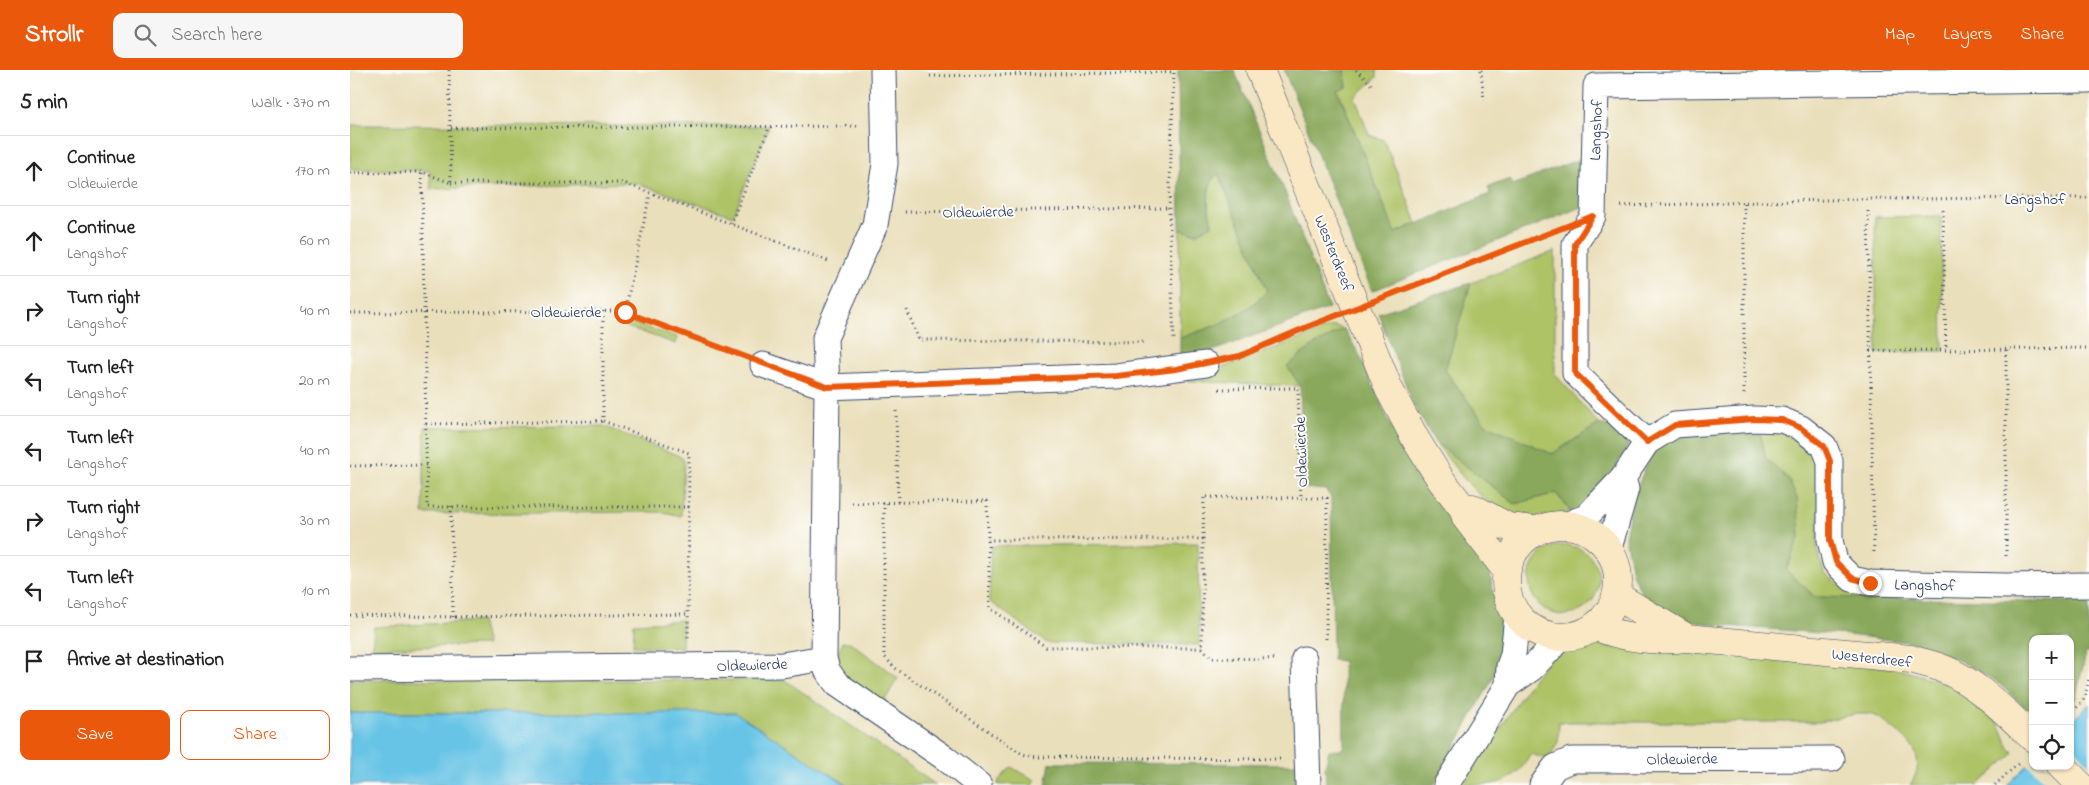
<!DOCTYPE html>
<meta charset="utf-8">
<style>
:root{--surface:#fff;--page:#f6f6f6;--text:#222;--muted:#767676;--line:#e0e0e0;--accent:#ea580c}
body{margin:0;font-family:"Indie Flower",sans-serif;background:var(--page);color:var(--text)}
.controls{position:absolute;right:15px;bottom:15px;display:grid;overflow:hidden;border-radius:10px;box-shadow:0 1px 4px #0004}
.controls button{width:45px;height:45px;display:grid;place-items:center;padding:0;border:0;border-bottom:1px solid var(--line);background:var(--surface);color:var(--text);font:25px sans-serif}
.stop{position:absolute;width:15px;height:15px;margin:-11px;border:4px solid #ea580c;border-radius:50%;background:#fff}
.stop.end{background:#ea580c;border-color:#fff;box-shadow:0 1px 5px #0008}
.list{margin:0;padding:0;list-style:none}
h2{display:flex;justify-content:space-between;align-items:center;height:65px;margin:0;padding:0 20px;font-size:21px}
h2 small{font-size:16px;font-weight:400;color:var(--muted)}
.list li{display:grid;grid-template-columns:32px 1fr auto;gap:15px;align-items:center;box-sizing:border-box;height:70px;padding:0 20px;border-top:1px solid var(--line)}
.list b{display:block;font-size:19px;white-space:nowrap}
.list p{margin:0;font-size:16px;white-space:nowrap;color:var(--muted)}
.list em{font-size:16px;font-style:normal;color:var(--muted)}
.actions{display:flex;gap:10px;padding:15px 20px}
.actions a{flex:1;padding:11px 0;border:1px solid var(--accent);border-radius:10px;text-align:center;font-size:18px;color:var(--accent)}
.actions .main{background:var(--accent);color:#fff}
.icon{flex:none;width:28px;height:28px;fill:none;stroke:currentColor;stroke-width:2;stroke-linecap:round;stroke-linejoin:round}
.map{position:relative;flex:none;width:1739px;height:715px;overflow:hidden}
header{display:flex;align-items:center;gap:30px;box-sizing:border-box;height:70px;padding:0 25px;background:var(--accent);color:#fff}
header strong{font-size:24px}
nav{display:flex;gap:28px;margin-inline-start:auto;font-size:18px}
.search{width:350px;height:45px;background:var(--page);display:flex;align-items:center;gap:12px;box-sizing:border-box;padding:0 18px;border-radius:10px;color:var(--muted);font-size:19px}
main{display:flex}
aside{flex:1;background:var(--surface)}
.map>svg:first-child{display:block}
</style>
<header>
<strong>Strollr</strong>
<div class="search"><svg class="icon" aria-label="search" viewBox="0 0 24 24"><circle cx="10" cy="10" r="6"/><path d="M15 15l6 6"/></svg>Search here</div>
<nav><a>Map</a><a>Layers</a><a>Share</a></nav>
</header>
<main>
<aside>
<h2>5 min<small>Walk · 370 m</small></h2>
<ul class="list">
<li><svg class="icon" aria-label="ahead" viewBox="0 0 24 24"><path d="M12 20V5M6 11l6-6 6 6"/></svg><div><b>Continue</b><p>Oldewierde</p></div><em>170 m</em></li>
<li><svg class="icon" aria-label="ahead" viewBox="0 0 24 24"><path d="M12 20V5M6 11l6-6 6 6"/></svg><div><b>Continue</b><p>Langshof</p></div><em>60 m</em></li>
<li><svg class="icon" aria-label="right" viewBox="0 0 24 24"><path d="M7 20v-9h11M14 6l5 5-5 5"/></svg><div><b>Turn right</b><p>Langshof</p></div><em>40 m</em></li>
<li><svg class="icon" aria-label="left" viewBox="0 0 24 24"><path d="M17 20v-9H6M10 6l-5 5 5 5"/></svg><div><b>Turn left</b><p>Langshof</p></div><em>20 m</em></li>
<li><svg class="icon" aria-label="left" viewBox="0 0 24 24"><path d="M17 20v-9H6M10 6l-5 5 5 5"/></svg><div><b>Turn left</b><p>Langshof</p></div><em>40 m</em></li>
<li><svg class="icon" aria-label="right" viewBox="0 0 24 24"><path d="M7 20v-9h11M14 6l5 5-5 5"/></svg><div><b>Turn right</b><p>Langshof</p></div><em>30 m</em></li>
<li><svg class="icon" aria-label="left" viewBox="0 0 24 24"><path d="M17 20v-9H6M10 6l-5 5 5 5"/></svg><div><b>Turn left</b><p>Langshof</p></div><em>10 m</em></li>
<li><svg class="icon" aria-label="arrive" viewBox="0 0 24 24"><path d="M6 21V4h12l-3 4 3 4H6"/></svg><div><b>Arrive at destination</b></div></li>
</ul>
<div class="actions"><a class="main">Save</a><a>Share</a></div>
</aside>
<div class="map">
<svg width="1739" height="715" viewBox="0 0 1739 715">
<rect width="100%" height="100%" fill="#fdfcf7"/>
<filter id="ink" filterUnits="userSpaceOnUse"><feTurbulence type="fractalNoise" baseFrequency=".02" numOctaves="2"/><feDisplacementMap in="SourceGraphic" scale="10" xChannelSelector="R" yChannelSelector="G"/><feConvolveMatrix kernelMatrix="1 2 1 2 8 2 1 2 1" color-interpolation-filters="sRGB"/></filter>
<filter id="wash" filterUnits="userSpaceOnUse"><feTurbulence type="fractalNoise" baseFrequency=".0096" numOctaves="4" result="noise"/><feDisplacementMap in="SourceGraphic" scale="20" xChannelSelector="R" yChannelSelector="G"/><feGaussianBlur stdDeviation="1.12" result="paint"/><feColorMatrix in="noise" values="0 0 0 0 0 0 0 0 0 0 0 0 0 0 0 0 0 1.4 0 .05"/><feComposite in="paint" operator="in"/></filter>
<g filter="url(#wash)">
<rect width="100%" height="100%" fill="#eadfbb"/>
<!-- green -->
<path fill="#aec266" stroke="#647862" d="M994,0H1027V7L1005,27L1019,65L1034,70L1067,153L1045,163L988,20L997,17Z
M0,55L419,56L383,146L285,113L81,119L80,101L0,99Z
M868,102L917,221C893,247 863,257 830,268V160L847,163L862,155C858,135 854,119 868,102Z
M1591,146L1593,281L1527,283L1525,147Z
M1205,181V304L1249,354L1202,384L1135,354L1095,300L1121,213Z
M276,251L327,267L326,274L274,256Z
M984,256L994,259L950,285V316L836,311Z
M253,356L332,387L334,393L331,446L313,442L73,444L75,357Z
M1409,357L1441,362L1467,385L1471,431L1467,478L1474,502L1488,514L1525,529L1465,527L1436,500L1441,490L1438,409L1416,389Z
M1085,372L1165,434L1206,423L1221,442C1203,444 1177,452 1160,445C1128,432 1106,398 1085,372Z
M848,473L849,575L697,573L639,531L641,476Z
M1179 510a35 35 0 1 1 70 0a35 35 0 1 1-70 0Z
M333,550L332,578L283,576L284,553Z
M131,551L137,575L22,578L24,557Z
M1258,569L1335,582L1487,591L1545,598L1600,614L1649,653L1659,678L1664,683L1628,715H1560C1577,690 1563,673 1542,658C1537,654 1532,649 1526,646C1511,640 1485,649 1469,652H1209L1208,672L1199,689L1180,684C1165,715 1145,715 1113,715L1184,607L1198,590L1218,580Z
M493,572H500L548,608L532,635C513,621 474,600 493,572Z
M0,610H435L586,715H497L386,643H0Z
M661,697L685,710L684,715H648L649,710Z"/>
<!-- forest -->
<path fill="#8aa85b" stroke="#526c5c" d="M828,0H884L935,122L979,238L830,293V268C862,257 894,247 917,221L868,103C853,118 858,136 862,155L847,163L830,160Z
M934,0H994L997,17L988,21L1045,163L1140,124L1138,117L1160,109L1163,115L1232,88L1237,135L1022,221Z
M1121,213L1095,300L1135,354L1202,384L1249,354L1286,362L1255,417L1221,442L1206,423L1165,434L1085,372L1064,336L1028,243Z
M994,259L1009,284L1039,352L1069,404L1092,438L1138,493L1144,527L1155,552L1151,589L1142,610L1084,715H976L975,697L979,680H991L994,675L993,591L983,590L981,428L976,420L954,418L950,316L937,296L963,276Z
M1409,357L1416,389L1438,409L1447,428L1450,466L1436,500L1465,527L1739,532V582L1736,583L1725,630L1720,634V569H1683V645L1646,611L1612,592L1568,573L1498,565L1365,555L1324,547L1294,527L1283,506L1275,467L1283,428L1300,386L1324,365Z
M700,693L948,694V715H696Z"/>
<!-- water -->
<path fill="#68c4e6" stroke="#427aa2" d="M1739,634V710L1733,715H1657L1683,690V696H1720V653Z
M0,643H386L497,715H0Z"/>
<!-- pier -->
<path fill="#eadfbb" d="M1720,674L1739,693V713L1736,715H1698L1676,693L1683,688V696H1720Z"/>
</g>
<g filter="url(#ink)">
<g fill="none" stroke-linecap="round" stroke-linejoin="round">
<!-- street casing -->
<g stroke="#3a496c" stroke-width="27">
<path id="street" d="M533,0L535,94L525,155L475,268L477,317L474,588L477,600L487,614L595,688L629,715
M413,295L477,317L766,306L856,294
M1297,372L1225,303V174L1243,146L1246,16L1739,10
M1218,454L1236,447L1273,408L1297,372L1325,355L1404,349L1432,350L1451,358L1474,376L1480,391V470L1485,492L1502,509L1520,513L1656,516L1739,515
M1259,478L1276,419L1273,408
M954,589L958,715
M0,599L432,595L474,588
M1158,615L1159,596L1163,585L1167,545
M1096,715L1158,615L1181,599L1202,577L1208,567
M1192,715L1205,697L1221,690L1482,689"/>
</g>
<!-- secondary casing -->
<g stroke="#3a496c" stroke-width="29">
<path id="secondary" d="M910,0L1039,319L1066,370L1091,410L1113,438L1116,448L1156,500
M1113,438H1123L1158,457L1185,460
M1156 511a56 56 0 1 1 112 0a56 56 0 1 1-112 0Z
M1267,526L1337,568
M1245,556C1271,568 1308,572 1337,568L1561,589C1570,592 1581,594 1591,598C1624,610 1658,644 1683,668
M1711,696L1730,715"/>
</g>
<!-- path -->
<path stroke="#3a496c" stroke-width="3" stroke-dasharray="1 4" stroke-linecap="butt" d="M99,0L101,113L72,102L77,437H339
M1006,0L1024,17
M1131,0L1134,30
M580,6L824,2L819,138L824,272
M101,58L507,56
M0,103L72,102
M101,113H274L478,191
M1271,136L1511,129L1739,128
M1593,140L1596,280
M1518,141L1524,485
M555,142L819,138
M381,154L419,58
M1031,228L1201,163
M557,240L569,270L796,272
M253,241V351L339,383L338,568
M275,241L300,124
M0,243L275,241L389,285
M1656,280V488
M1520,281L1739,278
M883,288L979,248
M869,319L948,318L951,428H977L976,572
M1394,324V132
M546,341L548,433
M76,354L253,351
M0,396L78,395
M502,433L637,431L640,538L696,577L852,578L853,469L638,470
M534,433V586L545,598L672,684L686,687L931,689
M101,436L103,547
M853,469L854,427L951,428
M0,545L103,547L338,544
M852,578L862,588L927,589
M1720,645L1735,628L1739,608
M1645,715L1670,692"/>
<!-- street -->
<use href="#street" stroke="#fff" stroke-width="25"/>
<!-- secondary -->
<use href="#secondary" stroke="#fae7c3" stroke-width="28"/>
</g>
</g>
<g fill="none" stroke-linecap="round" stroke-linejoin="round" filter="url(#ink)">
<!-- route -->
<path stroke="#ea580c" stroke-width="6" d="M275,242L477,317L766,306L826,299L890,286L957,257L1243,146L1225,174V303L1297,372L1325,355L1404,349L1432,350L1451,358L1474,376L1480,391V470L1486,492L1502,508L1520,513"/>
</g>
<g text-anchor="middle" stroke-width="4" stroke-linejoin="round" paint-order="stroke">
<!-- street labels -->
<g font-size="16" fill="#1b2f5e" stroke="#fdfcf7">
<text transform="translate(1245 60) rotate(-88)" y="6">Langshof</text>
<text x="1685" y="134">Langshof</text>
<text transform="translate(628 141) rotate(-1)" y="6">Oldewierde</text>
<text transform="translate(985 183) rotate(68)" y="6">Westerdreef</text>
<text x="216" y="247">Oldewierde</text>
<text transform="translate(950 382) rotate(-92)" y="6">Oldewierde</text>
<text transform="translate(1575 514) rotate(1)" y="6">Langshof</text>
<text transform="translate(1522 587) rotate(6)" y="6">Westerdreef</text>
<text transform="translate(402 594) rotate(-2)" y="6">Oldewierde</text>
<text transform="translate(1332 688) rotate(-1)" y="6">Oldewierde</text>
</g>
</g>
</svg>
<div class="controls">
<button>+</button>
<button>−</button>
<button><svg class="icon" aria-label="locate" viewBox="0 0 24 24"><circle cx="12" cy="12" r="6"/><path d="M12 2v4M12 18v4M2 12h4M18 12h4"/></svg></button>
</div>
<div class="stop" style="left:275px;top:242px"></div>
<div class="stop end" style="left:1520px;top:513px"></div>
</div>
</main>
